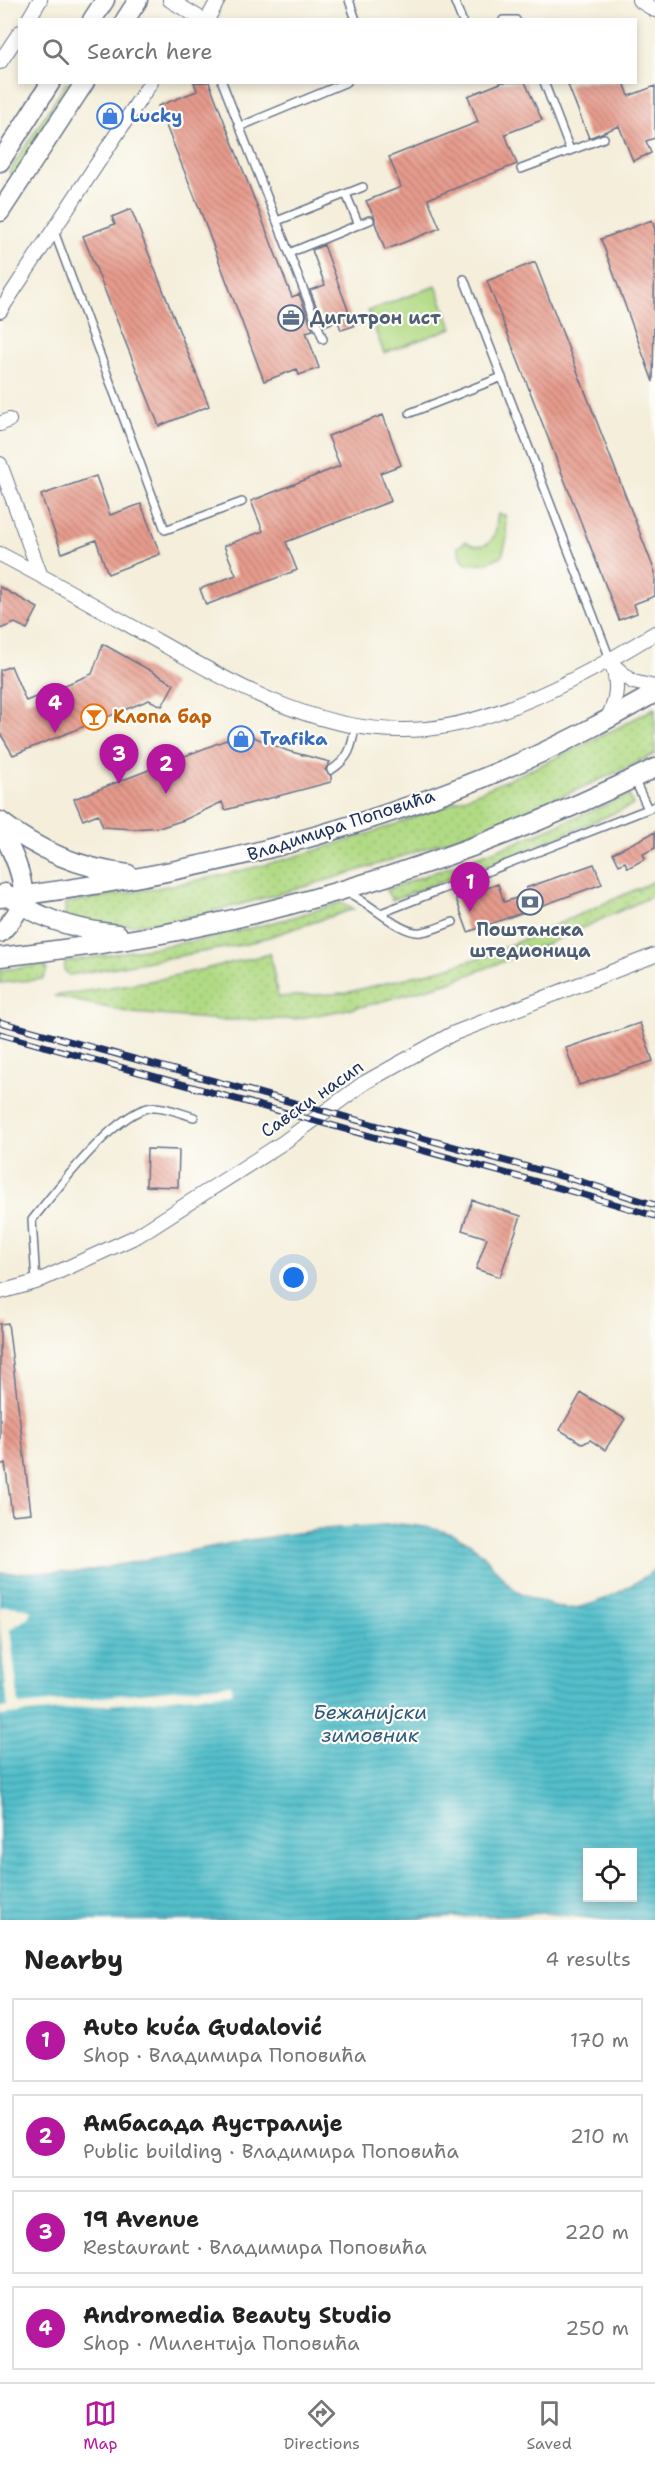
<!DOCTYPE html>
<meta charset="utf-8">
<style>
:root{--surface:#fff;--page:#f2f2f2;--text:#222;--muted:#767676;--line:#e0e0e0;--accent:#b5179e}
body{margin:0;font-family:"Shantell Sans",sans-serif;background:var(--page);color:var(--text)}
.controls{position:absolute;right:18px;bottom:18px;display:grid;overflow:hidden;border-radius:0px;box-shadow:0 3px 9px #0003}
.controls button{width:54px;height:54px;display:grid;place-items:center;padding:0;border:0;border-bottom:2px solid var(--line);background:var(--surface);color:var(--text);font:30px sans-serif}
.you{position:absolute;left:294px;top:1278px;width:21px;height:21px;margin:-15px;border:4px solid #fff;border-radius:50%;background:#1a73e8;box-shadow:0 0 0 9px #1a73e833}
.badge{display:grid;place-items:center;width:39px;height:39px;border-radius:50%;background:var(--accent);color:#fff;font-size:20px;font-weight:700}
.pin{position:absolute;translate:-50% -50px;filter:drop-shadow(0 2px 3px #0008)}
.pin::after{content:'';position:absolute;top:32px;width:21px;height:18px;background:inherit;clip-path:polygon(0 0,100% 0,50% 100%)}
.list{margin:0;padding:0;list-style:none}
h2{display:flex;justify-content:space-between;align-items:center;height:78px;margin:0;padding:0 24px;font-size:26px}
h2 small{font-size:20px;font-weight:400;color:var(--muted)}
.list li{display:grid;grid-template-columns:39px 1fr auto;gap:18px;align-items:center;box-sizing:border-box;height:84px;margin:0 12px 12px;padding:0 12px;border:2px solid var(--line);border-radius:0px}
.list b{display:block;font-size:22px;white-space:nowrap}
.list p{margin:0;font-size:20px;white-space:nowrap;color:var(--muted)}
.list em{font-size:20px;font-style:normal;color:var(--muted)}
.icon{flex:none;width:33px;height:33px;fill:none;stroke:currentColor;stroke-width:2;stroke-linecap:round;stroke-linejoin:round}
.map{position:relative;flex:none;width:655px;height:1920px;overflow:hidden}
.search{position:absolute;background:var(--surface);box-shadow:0 3px 9px #0003;left:18px;right:18px;top:18px;height:66px;display:flex;align-items:center;gap:15px;box-sizing:border-box;padding:0 21px;border-radius:0px;color:var(--muted);font-size:22px}
.sheet{height:462px;background:var(--surface)}
nav{display:flex;justify-content:space-around;align-items:center;box-sizing:border-box;height:84px;border-top:2px solid var(--line);background:var(--surface);font-size:16px;color:var(--muted)}
nav a{display:grid;justify-items:center;gap:3px}
nav .on{color:var(--accent)}
.map>svg:first-child{display:block}
</style>
<div class="map">
<svg width="655" height="1920" viewBox="0 0 655 1920">
<defs>
<pattern id="grass-dots" width="8" height="8" patternUnits="userSpaceOnUse" patternTransform="scale(1.5)"><rect width="8" height="8" fill="#b1da84"/><path d="M2 2h.1M6 6h.1" fill="none" stroke="#98bb74" stroke-width="1.8" stroke-linecap="round"/></pattern>
<pattern id="water-rules" width="6" height="5" patternUnits="userSpaceOnUse" patternTransform="scale(1.5)"><rect width="6" height="5" fill="#52bfcb"/><path d="M0 2.5h6" fill="none" stroke="#439ca8"/></pattern>
<pattern id="building-back-hatch" width="6" height="6" patternUnits="userSpaceOnUse" patternTransform="scale(1.5)"><rect width="6" height="6" fill="#e79b8c"/><path d="M-1 5l2 2M0 0l6 6M5-1l2 2" fill="none" stroke="#ba7f76"/></pattern>
</defs>
<rect width="100%" height="100%" fill="#fdfcf7"/>
<filter id="ink" filterUnits="userSpaceOnUse"><feTurbulence type="fractalNoise" baseFrequency=".0167" numOctaves="2"/><feDisplacementMap in="SourceGraphic" scale="12" xChannelSelector="R" yChannelSelector="G"/><feConvolveMatrix kernelMatrix="1 2 1 2 8 2 1 2 1" color-interpolation-filters="sRGB"/></filter>
<filter id="wash" filterUnits="userSpaceOnUse"><feTurbulence type="fractalNoise" baseFrequency=".008" numOctaves="4" result="noise"/><feDisplacementMap in="SourceGraphic" scale="24" xChannelSelector="R" yChannelSelector="G"/><feGaussianBlur stdDeviation="1.35" result="paint"/><feColorMatrix in="noise" values="0 0 0 0 0 0 0 0 0 0 0 0 0 0 0 0 0 1.4 0 .05"/><feComposite in="paint" operator="in"/></filter>
<g filter="url(#wash)">
<rect width="100%" height="100%" fill="#f4eeda"/>
<!-- grass -->
<path fill="url(#grass-dots)" stroke="#668471" stroke-width="1.5" d="M66,83H75L15,175L9,172Z
M655,708V754C533,813 406,859 275,895C227,908 163,927 114,925C97,925 80,921 65,916V903C121,894 176,886 231,873C374,840 526,778 655,708Z
M629,795L633,805L518,854L392,900L386,890L515,843Z
M655,881V895L538,948L450,982L365,1006L295,1019L222,1020L132,1013L54,996L156,980L270,954L278,997L345,993L443,969L488,955Z
M342,902L354,909L247,944L76,974L69,975L64,970L65,962L211,938L287,919Z
M44,965L47,970L43,979L0,983V970Z"/>
<!-- park -->
<path fill="#b1da84" stroke="#668471" stroke-width="1.5" d="M436,286L452,328L384,353L368,311Z
M498,514L505,515L507,538L502,556L486,563L467,564L460,556L458,547L466,541C478,550 494,545 496,529C497,524 496,520 498,514Z"/>
<!-- water -->
<path fill="url(#water-rules)" stroke="#367794" stroke-width="1.5" fill-rule="evenodd" d="M399,1524C421,1526 442,1528 462,1539C483,1549 495,1572 512,1587C524,1597 561,1611 576,1608C601,1603 636,1585 655,1569V1920H609L546,1913L391,1920H0V1573L83,1572L242,1541L324,1529ZM588,1852H632V1898H588Z"/>
<!-- pier -->
<path fill="#f4eeda" d="M7,1606L27,1608L31,1611L28,1618L10,1629L19,1705L231,1684L232,1692L0,1716V1708L8,1707L0,1631V1607Z"/>
<g id="blocks">
<!-- building -->
<path fill="url(#building-back-hatch)" d="M194,82H209L292,297L299,294L313,330L306,332L319,368L299,375L297,369L264,381L198,205L158,106L197,91Z
M503,82H525L542,120L505,134L517,164L428,199L440,228L385,250L375,223V218L366,201L401,187L389,157L478,122L468,96Z
M575,82H624L629,96L655,86V138L646,141L651,153L633,161L619,126L589,138L568,85Z
M131,209L209,406L159,426L83,236L115,224L112,217Z
M652,220L655,229L653,382L601,239Z
M324,245L354,326L341,330L338,321L324,326L310,290L325,285L312,250Z
M535,262L655,572V596L634,604L637,613L619,620L487,281Z
M383,415L401,465L380,473L391,501L286,542L297,570L206,605L200,589L236,575L224,546L263,531L251,501L340,466L328,436Z
M96,476L110,515L141,504L160,554L108,574L96,540L62,553L41,495Z
M0,587L38,608L27,629L15,623L0,629Z
M103,644L174,684L162,706L149,700L13,755L0,733V670L11,666L26,701L92,674Z
M244,733L288,751L330,762L325,770L331,776V782L225,810L222,802L184,820L162,827L133,829L103,827L98,814L83,820L74,799Z
M655,832V848L643,854L645,859L628,868L625,862L619,865L613,853Z
M594,864L602,884L468,932L456,899L498,884L504,902L528,894L526,888Z
M640,1023L653,1061L579,1085L566,1048Z
M147,1149L179,1150L178,1187L146,1186Z
M472,1200L521,1216L500,1277L476,1269L487,1238L462,1230Z
M8,1323L31,1513L12,1515L5,1463L0,1465V1324Z
M581,1393L625,1419L605,1450L590,1440L583,1444L560,1430Z"/>
</g>
</g>
<g filter="url(#ink)">
<use href="#blocks" fill-opacity="0" stroke="#677289" stroke-width="1.5"/>
<g fill="none" stroke-linecap="round" stroke-linejoin="round">
<!-- lane casing -->
<g stroke="#677289" stroke-width="10">
<path id="lane" d="M349,0L356,20
M454,0L462,20
M503,20H516
M222,82L323,339
M544,82L570,150
M239,127L347,82
M521,169L604,138
M346,194L359,225
M277,221L363,187
M54,231L165,530L242,502
M289,253L370,220
M464,279L610,659
M410,413L502,377
M331,770C349,759 352,747 355,727
M634,779L648,809L655,806
M346,892C369,901 400,935 421,932C432,931 443,925 453,922
M381,913L648,809
M36,1282L32,1220C55,1192 116,1110 153,1107C165,1106 182,1114 194,1117"/>
</g>
<!-- street casing -->
<g stroke="#677289" stroke-width="16">
<path id="street" d="M170,0L203,20
M639,0L655,10
M28,20L40,0
M207,20L218,0
M0,62L20,32
M0,311L151,82
M0,424L9,420
M0,464L40,574
M0,554C54,582 106,612 159,642C242,689 327,738 426,729C501,722 592,672 655,633
M613,665L633,682L655,687
M607,719C618,699 619,681 610,659
M0,1292L36,1282L137,1236L284,1142L364,1083L452,1034L655,955"/>
</g>
<!-- secondary casing -->
<g stroke="#677289" stroke-width="21">
<path id="secondary" d="M92,20L105,0
M125,20L138,0
M0,162L51,82
M0,212L85,82
M0,821C38,851 80,868 128,874
M0,828C10,847 27,880 22,901C19,913 8,925 0,933
M5,893C36,919 78,930 118,934
M0,898C183,877 361,833 530,758C573,739 614,716 655,693
M0,957C66,949 132,941 197,927C353,894 512,839 655,768"/>
</g>
<!-- lane -->
<use href="#lane" stroke="#fff" stroke-width="7"/>
<!-- street -->
<use href="#street" stroke="#fff" stroke-width="14"/>
<!-- secondary -->
<use href="#secondary" stroke="#fff" stroke-width="18"/>
<!-- rail casing -->
<g stroke="#1b2f5e" stroke-width="7">
<path id="rail" d="M0,1022L582,1182L655,1205
M0,1034L581,1194L655,1216"/>
</g>
<!-- rail -->
<use href="#rail" stroke="#fdfcf7" stroke-width="4.5" stroke-dasharray="14" stroke-linecap="butt"/>
</g>
</g>
<!-- icons -->
<defs>
<g id="shop-ring" transform="scale(1.35)"><circle r="9.5" fill="#fdfcf7" stroke="#3f7fe0" stroke-width="1.5"/><path d="M-5-2.5h2.3a2.7 3.5 0 0 1 5.4 0H5L5.5 6h-11ZM-1.5-2.5h3a1.5 2.3 0 0 0-3 0Z" fill="#3f7fe0"/></g>
<g id="office-ring" transform="scale(1.35)"><circle r="9.5" fill="#fdfcf7" stroke="#5c6f8a" stroke-width="1.5"/><path d="M-6-3h4V-5.5h4V-3h4V5H-6ZM-1-4.5V-3h2v-1.5ZM-6 0V1H6V0Z" fill="#5c6f8a"/></g>
<g id="bar-ring" transform="scale(1.35)"><circle r="9.5" fill="#fdfcf7" stroke="#e8710a" stroke-width="1.5"/><path d="M-6-5H6L.8 .8V4.5H3.5V6h-7V4.5H-.8V.8Z" fill="#e8710a"/></g>
<g id="bank-ring" transform="scale(1.35)"><circle r="9.5" fill="#fdfcf7" stroke="#5c6f8a" stroke-width="1.5"/><path d="M-6-4H6V4H-6ZM0-2.3a2.3 2.3 0 1 0 0 4.6a2.3 2.3 0 1 0 0-4.6Z" fill="#5c6f8a"/></g>
</defs>
<g fill-rule="evenodd">
<use href="#shop-ring" x="110" y="116"/>
<use href="#office-ring" x="291" y="318"/>
<use href="#bar-ring" x="94" y="717"/>
<use href="#shop-ring" x="241" y="739"/>
<use href="#bank-ring" x="530" y="902"/>
</g>
<g text-anchor="middle" stroke-width="4.5" stroke-linejoin="round" paint-order="stroke">
<!-- shop labels -->
<g font-size="18" font-weight="bold" fill="#366cbe" stroke="#fdfcf7" text-anchor="start">
<text x="130" y="122">Lucky</text>
<text x="260" y="745">Trafika</text>
</g>
<!-- service labels -->
<g font-size="18" font-weight="bold" fill="#4e5e75" stroke="#fdfcf7" text-anchor="start">
<text x="310" y="324">Дигитрон ист</text>
<text x="530" y="936" text-anchor="middle">Поштанска<tspan x="530" dy="21">штедионица</tspan></text>
</g>
<!-- food labels -->
<g font-size="18" font-weight="bold" fill="#c56008" stroke="#fdfcf7" text-anchor="start">
<text x="113" y="723">Клопа бар</text>
</g>
<!-- street labels -->
<g font-size="18" fill="#1b2f5e" stroke="#fdfcf7">
<text transform="translate(341 825) rotate(-18)" y="6">Владимира Поповића</text>
<text transform="translate(312 1099) rotate(-35)" y="6">Савски насип</text>
</g>
<!-- water labels -->
<g font-size="20" font-style="italic" fill="#2c5a7f" stroke="#fdfcf7">
<text x="370" y="1719">Бежанијски<tspan x="370" dy="23">зимовник</tspan></text>
</g>
</g>
</svg>
<div class="controls">
<button><svg class="icon" aria-label="locate" viewBox="0 0 24 24"><circle cx="12" cy="12" r="6"/><path d="M12 2v4M12 18v4M2 12h4M18 12h4"/></svg></button>
</div>
<div class="you"></div>
<div class="pin badge" style="left:470px;top:912px">1</div>
<div class="pin badge" style="left:166px;top:794px">2</div>
<div class="pin badge" style="left:119px;top:784px">3</div>
<div class="pin badge" style="left:55px;top:733px">4</div>
<div class="search"><svg class="icon" aria-label="search" viewBox="0 0 24 24"><circle cx="10" cy="10" r="6"/><path d="M15 15l6 6"/></svg>Search here</div>
</div>
<section class="sheet">
<h2>Nearby<small>4 results</small></h2>
<ul class="list">
<li><span class="badge">1</span><div><b>Auto kuća Gudalović</b><p>Shop · Владимира Поповића</p></div><em>170 m</em></li>
<li><span class="badge">2</span><div><b>Амбасада Аустралије</b><p>Public building · Владимира Поповића</p></div><em>210 m</em></li>
<li><span class="badge">3</span><div><b>19 Avenue</b><p>Restaurant · Владимира Поповића</p></div><em>220 m</em></li>
<li><span class="badge">4</span><div><b>Andromedia Beauty Studio</b><p>Shop · Милентија Поповића</p></div><em>250 m</em></li>
</ul>
</section>
<nav>
<a class="on"><svg class="icon" aria-label="map" viewBox="0 0 24 24"><path d="M3 6l6-2 6 2 6-2v14l-6 2-6-2-6 2zM9 4v14M15 6v14"/></svg>Map</a>
<a><svg class="icon" aria-label="directions" viewBox="0 0 24 24"><path d="M12 3l9 9-9 9-9-9zM9 14v-3h6M13 9l2 2-2 2"/></svg>Directions</a>
<a><svg class="icon" aria-label="saved" viewBox="0 0 24 24"><path d="M7 4h10v16l-5-4-5 4z"/></svg>Saved</a>
</nav>
